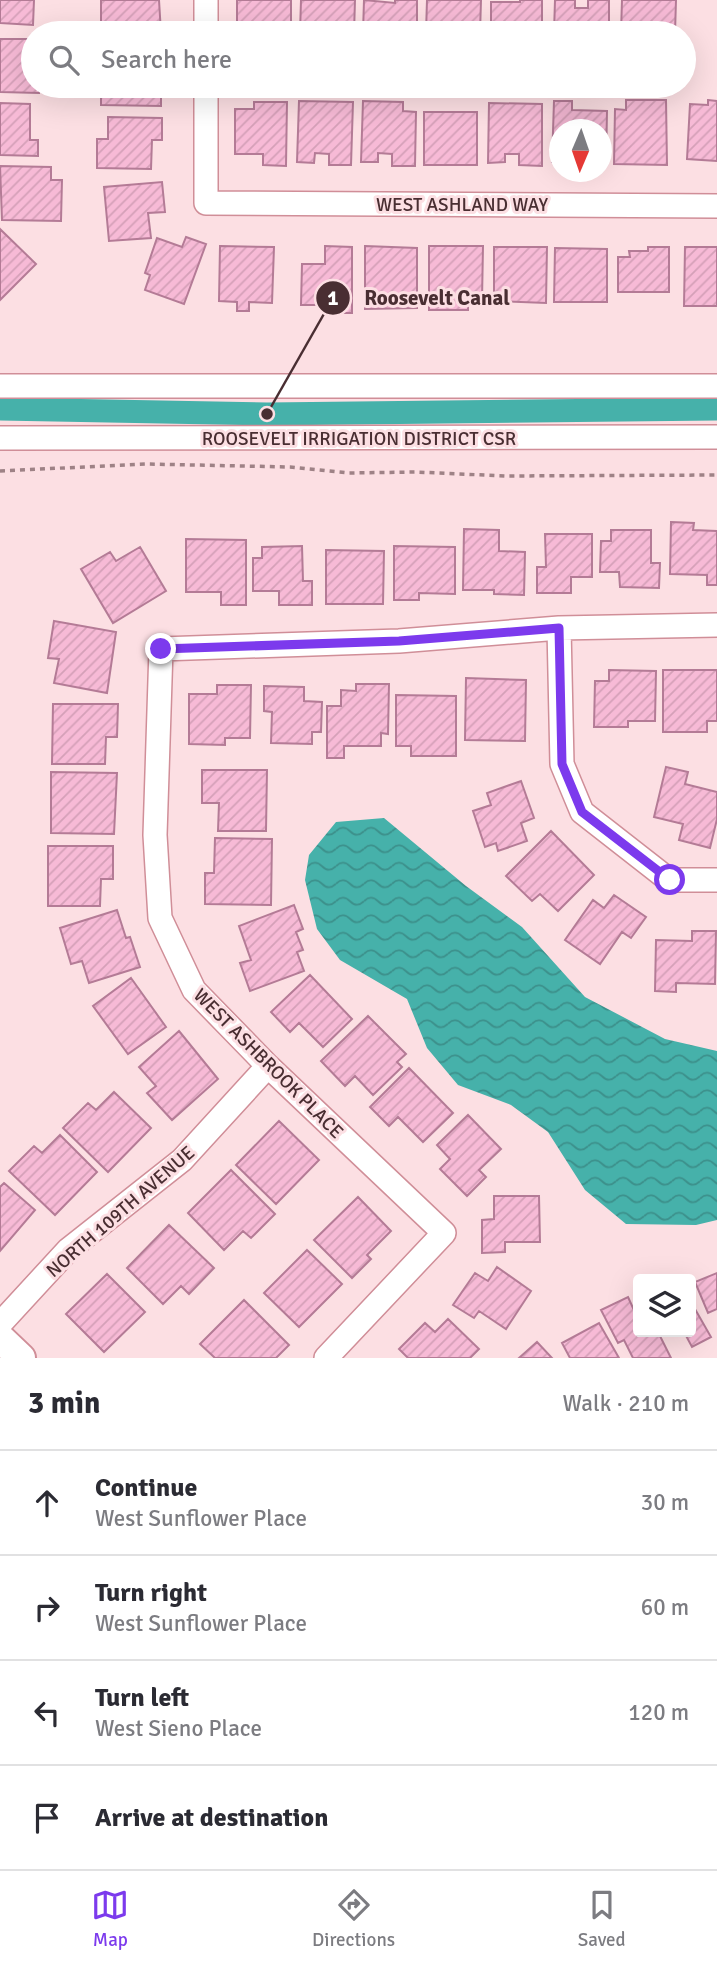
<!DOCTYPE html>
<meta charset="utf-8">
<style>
:root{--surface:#fff;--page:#f7f7f7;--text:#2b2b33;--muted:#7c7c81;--line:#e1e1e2;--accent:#7c3aed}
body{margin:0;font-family:Signika,sans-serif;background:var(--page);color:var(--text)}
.controls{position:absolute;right:21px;bottom:21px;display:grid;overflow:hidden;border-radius:7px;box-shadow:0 7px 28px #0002}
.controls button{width:63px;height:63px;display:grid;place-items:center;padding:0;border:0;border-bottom:2px solid var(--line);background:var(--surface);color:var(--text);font:35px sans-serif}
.compass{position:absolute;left:549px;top:119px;width:63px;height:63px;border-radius:50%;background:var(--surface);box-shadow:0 7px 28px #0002;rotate:182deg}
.stop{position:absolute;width:21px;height:21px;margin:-16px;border:5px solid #7c3aed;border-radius:50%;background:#fff}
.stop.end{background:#7c3aed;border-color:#fff;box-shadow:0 2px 7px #0008}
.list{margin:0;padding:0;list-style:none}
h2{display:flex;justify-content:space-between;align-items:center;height:91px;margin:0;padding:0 28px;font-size:30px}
h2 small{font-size:23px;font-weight:400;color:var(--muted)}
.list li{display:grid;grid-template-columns:46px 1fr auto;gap:21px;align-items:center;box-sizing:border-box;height:105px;padding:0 28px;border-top:2px solid var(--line)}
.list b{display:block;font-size:26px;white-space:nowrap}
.list p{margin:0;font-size:23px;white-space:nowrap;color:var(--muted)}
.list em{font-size:23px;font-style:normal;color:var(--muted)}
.icon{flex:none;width:38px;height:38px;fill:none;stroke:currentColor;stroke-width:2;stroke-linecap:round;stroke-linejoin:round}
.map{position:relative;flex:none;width:717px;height:1358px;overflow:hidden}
.search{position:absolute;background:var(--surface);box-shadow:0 7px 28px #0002;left:21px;right:21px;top:21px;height:77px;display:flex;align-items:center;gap:18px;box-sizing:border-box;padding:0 24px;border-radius:38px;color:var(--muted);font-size:26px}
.sheet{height:511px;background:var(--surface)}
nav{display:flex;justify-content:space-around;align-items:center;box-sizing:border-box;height:98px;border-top:2px solid var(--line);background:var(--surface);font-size:19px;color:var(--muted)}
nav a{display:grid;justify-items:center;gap:4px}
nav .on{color:var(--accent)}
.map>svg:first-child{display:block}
</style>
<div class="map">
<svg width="717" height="1358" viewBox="0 0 717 1358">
<defs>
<pattern id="water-waves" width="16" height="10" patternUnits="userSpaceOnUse" patternTransform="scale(1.75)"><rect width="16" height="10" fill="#46b1aa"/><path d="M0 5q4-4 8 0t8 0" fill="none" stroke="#3c908b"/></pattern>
<pattern id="building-hatch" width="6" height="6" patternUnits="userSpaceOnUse" patternTransform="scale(1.75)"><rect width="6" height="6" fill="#f7bad6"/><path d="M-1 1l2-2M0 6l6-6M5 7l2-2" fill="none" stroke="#d5a0b8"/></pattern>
</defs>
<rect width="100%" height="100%" fill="#fcdfe3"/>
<!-- water -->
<path fill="url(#water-waves)" d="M384,818L466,886L522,927L585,997L665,1039L717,1051V1220L696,1225L626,1224L585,1190L548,1132L511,1105L458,1085L427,1048L407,999L340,960L317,929L305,880L309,855L336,822Z"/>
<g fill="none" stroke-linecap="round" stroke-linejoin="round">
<!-- canal -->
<path stroke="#46b1aa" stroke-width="23" d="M0,409L267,414L717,409"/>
</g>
<!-- building -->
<path fill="url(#building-hatch)" stroke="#b47b96" stroke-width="2" d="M0,0H34L33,25L0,23Z
M101,0H159L161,33H107V23H101Z
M237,0H291V33H237Z
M301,0H355L354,33H300Z
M364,0L395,3V0H417V33H363Z
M427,0H481L480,33H426Z
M520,0H542V33H491V2H520Z
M555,0H575V8H588V0H609V33H554Z
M622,0H676L675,33H621Z
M0,39H29V53H33V86H39V93L0,92Z
M101,86H152V89H161V106L101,105Z
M626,100H666L667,165L614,164L615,109L626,110Z
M708,100L717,101V161L687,159L690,104L708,105Z
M299,101L353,102L351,165H329V154L315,153L314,163L297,162Z
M363,101L403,102V111L416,112L415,166H392V154L378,153V162H361Z
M554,101H572V110L607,111L606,166H602V130H560V162H552Z
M254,102H287L286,166L263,165V154H235V109H254Z
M0,103L30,104V140H38V156L0,155Z
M489,103L542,104V166L519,165V154H505V162L488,163Z
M424,112H477V165H424Z
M108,117L162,118V140H152L151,169L97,168V139H108Z
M0,166L51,167V180H62L61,221L2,220Z
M162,182L165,212L148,213L151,238L109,241L104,187Z
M0,229L36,264L0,300Z
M186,237L206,244L184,304L145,290L150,275L145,273L157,238L182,247Z
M220,246L274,247L272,303L249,302V311H237V302L219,301Z
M325,246L352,247V313H333V305H301L302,264H325Z
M365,246L417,248V308L365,309Z
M429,246H483L482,300H468V310H429Z
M494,247H547L546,303L494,301Z
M648,247H669V292H618V257H630L629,251H648Z
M685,247H717V306H684Z
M555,248L607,249V302H554Z
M671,522L694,523L693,530L717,531V585H707V575L670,574Z
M464,529L499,530V551L525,552L524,595L494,594V590H463Z
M611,530H651V563H660L659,588L620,587L619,572H600L601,541H611Z
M545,534H592V577H571V593H537V567H546Z
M186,539L246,540V605H221V592H186Z
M302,546L303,581H312V605H279V591H253V558H262V547Z
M394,546L455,547V594L419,593V600H394Z
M140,547L166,591L113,623L81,569L110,552L116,561Z
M326,550L384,551L383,604H326Z
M54,621L116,632L107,693L54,683L59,659L48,658Z
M609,670L656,671L655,721H628V727H594L595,681H609Z
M663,670H717V721H707V732H663Z
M466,678L526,680L525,741L465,740Z
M356,684H389L388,734L381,733V746H344V758H327V706H341V690L356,691Z
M217,685H251L250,738H225V745L189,744V694H217Z
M264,686L304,687V701L322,702L321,732H312V744L271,743L272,712L264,711Z
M396,695L456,696V756H411V746H396Z
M53,704H118L117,737H106L105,764H52Z
M666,767L688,772L685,784L717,792V819L710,848L679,840L683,824L654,817Z
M202,770H267L266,831H218L219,803H202Z
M51,772L117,773L114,834L51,833Z
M521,781L534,818L521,823L527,841L498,851L496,843L485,847L473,811L491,805L487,793Z
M551,831L594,875L558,911L540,894L532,901L506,876Z
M215,838L272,839L271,905L205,904V873H214Z
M48,846H113V879H101L100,906H48Z
M614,895L646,917L631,938L622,932L600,964L565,940L593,900L604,908Z
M294,905L303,929L296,932L303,950L297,952L304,971L250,991L240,963L251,960L239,926Z
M117,910L126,938L130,937L140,967L89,983L82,961L71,964L60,928Z
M692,931H716L715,984L676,983V992L655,991L656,940L692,941Z
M310,975L352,1019L323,1047L299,1023L290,1032L271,1012Z
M131,978L166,1027L128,1054L93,1006Z
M368,1016L406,1054L397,1062L402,1067L373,1095L355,1076L345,1086L321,1061Z
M179,1031L218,1079L172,1120L147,1093L156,1086L139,1067Z
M409,1068L453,1113L423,1142L398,1117L389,1126L370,1107Z
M114,1092L151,1128L108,1172L63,1128L88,1103L96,1110Z
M468,1115L501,1149L479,1170L486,1177L467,1196L440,1169L450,1159L437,1145Z
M279,1121L319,1160L276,1204L236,1165Z
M60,1135L97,1172L55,1215L9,1171L34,1146L42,1153Z
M231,1170L275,1214L251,1238L243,1231L224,1250L188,1213Z
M4,1183L35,1210L0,1251V1187Z
M494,1196H539L540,1242H505V1252L482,1253V1220L494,1219Z
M358,1197L391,1231L367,1255L371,1259L352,1278L314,1240Z
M169,1225L214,1268L189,1294L181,1286L163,1304L127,1268Z
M307,1250L342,1284L299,1327L264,1293Z
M497,1267L531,1291L506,1329L479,1311L474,1318L453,1305L475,1273L488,1281Z
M717,1273V1309L708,1313L695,1282Z
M107,1274L145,1312L104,1352L66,1314Z
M628,1297L633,1308L638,1305V1332H658L671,1358H633L624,1340L618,1343L601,1310Z
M244,1300L289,1345L276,1358H215L200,1344Z
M691,1302L711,1337L692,1347L684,1332H691Z
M448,1319L479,1349L470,1358H408L399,1349L425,1323L435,1332Z
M599,1323L619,1358H570L562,1343Z
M537,1342L552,1358H519Z"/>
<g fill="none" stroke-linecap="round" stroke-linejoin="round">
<!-- minor casing -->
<g stroke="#d08e98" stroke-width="26">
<path id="minor" d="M206,0V33
M206,86V203L717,206
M0,386H717
M0,438L717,437
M559,628L562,764L582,812L669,880H717
M0,1324L68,1250L182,1160L268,1066
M326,1358L444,1233L268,1066L194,990L160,918L155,835L161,649L399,641L559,628L717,625"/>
</g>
<!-- tertiary casing -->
<g stroke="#d08e98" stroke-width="32">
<path id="tertiary" d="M0,1338L21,1358"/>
</g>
<!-- path -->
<path stroke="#9e8286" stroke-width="3.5" stroke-dasharray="5 5" stroke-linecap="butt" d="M0,471L146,464L290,467L349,473L416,472L505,476L717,475"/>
<!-- minor -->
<use href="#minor" stroke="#fff" stroke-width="23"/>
<!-- tertiary -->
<use href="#tertiary" stroke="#fff" stroke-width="28"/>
</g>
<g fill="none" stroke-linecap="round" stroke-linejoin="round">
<!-- route -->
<path stroke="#7c3aed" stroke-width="9" d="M161,649L399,641L559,628L562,764L582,812L670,880"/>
</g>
<g text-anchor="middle" stroke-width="6" stroke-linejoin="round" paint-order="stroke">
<!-- street labels -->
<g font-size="19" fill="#492e32" stroke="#fcdfe3">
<text x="462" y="211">WEST ASHLAND WAY</text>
<text x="359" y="445">ROOSEVELT IRRIGATION DISTRICT CSR</text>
<text transform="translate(269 1063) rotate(45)" y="7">WEST ASHBROOK PLACE</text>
<text transform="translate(120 1211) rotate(-41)" y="7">NORTH 109TH AVENUE</text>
</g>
</g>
<!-- callouts -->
<path fill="none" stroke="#492e32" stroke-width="2.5" d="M267 414L333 298"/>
<g fill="#492e32" stroke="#fcdfe3" stroke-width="2.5">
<circle cx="267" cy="414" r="7"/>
<circle cx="333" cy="298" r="18"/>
</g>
<g font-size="21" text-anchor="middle" font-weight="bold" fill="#fff">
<text x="333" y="305">1</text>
</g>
<g font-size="21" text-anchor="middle" font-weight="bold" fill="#492e32" stroke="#fcdfe3" stroke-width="6" stroke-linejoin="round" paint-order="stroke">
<text x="437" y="305">Roosevelt Canal</text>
</g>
</svg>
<div class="controls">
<button><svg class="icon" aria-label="layers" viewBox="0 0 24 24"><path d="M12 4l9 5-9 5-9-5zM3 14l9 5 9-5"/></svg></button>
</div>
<svg class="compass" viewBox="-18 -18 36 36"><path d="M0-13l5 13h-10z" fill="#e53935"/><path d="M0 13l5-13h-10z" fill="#7c7c81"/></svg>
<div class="stop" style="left:670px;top:880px"></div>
<div class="stop end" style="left:161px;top:649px"></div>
<div class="search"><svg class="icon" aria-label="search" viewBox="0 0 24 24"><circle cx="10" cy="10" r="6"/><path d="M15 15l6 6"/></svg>Search here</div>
</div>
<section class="sheet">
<h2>3 min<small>Walk · 210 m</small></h2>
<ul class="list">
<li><svg class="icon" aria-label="ahead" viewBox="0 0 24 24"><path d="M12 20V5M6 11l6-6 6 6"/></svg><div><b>Continue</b><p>West Sunflower Place</p></div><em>30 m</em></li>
<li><svg class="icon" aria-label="right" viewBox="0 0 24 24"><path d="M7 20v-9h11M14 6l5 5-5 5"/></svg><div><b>Turn right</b><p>West Sunflower Place</p></div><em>60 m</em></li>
<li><svg class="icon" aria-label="left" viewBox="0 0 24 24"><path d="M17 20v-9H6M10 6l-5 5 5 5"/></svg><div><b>Turn left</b><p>West Sieno Place</p></div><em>120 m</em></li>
<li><svg class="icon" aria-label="arrive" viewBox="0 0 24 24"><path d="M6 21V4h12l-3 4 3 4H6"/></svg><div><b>Arrive at destination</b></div></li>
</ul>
</section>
<nav>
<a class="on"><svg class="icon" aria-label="map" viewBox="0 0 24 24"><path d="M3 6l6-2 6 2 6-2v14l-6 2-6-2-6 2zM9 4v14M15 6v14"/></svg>Map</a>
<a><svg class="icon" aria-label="directions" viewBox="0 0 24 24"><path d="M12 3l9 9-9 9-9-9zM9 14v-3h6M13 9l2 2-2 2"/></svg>Directions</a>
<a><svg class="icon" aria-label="saved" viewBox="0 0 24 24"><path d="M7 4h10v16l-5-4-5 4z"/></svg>Saved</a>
</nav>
